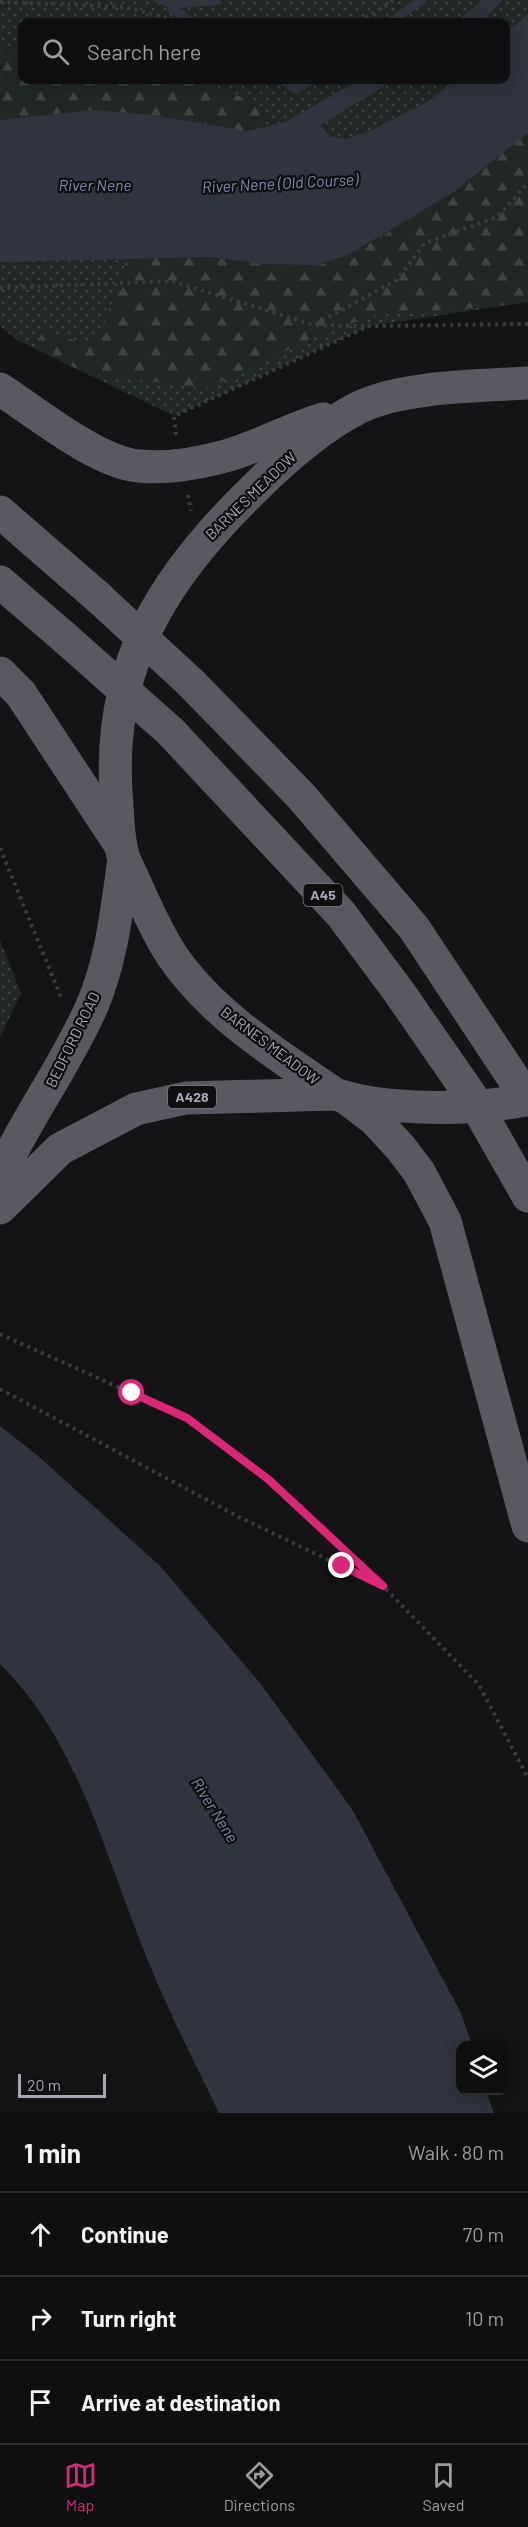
<!DOCTYPE html>
<meta charset="utf-8">
<style>
:root{--surface:#0f0e10;--page:#181719;--text:#f1f3f6;--muted:#9b9c9f;--line:#2f2e30;--accent:#db2777}
body{margin:0;font-family:Barlow,sans-serif;background:var(--page);color:var(--text)}
.controls{position:absolute;right:18px;bottom:18px;display:grid;overflow:hidden;border-radius:12px;box-shadow:0 3px 15px #0003}
.controls button{width:54px;height:54px;display:grid;place-items:center;padding:0;border:0;border-bottom:2px solid var(--line);background:var(--surface);color:var(--text);font:30px sans-serif}
.scale{position:absolute;left:18px;bottom:15px;width:88px;box-sizing:border-box;padding-left:6px;border:3px solid #a7a7b4;border-top:0;font-size:16px;line-height:21px;white-space:nowrap;color:#a7a7b4;-webkit-text-stroke:4px #0f0e10;paint-order:stroke}
.stop{position:absolute;width:18px;height:18px;margin:-14px;border:4px solid #db2777;border-radius:50%;background:#fff}
.stop.end{background:#db2777;border-color:#fff;box-shadow:0 2px 6px #0008}
.list{margin:0;padding:0;list-style:none}
h2{display:flex;justify-content:space-between;align-items:center;height:78px;margin:0;padding:0 24px;font-size:26px}
h2 small{font-size:20px;font-weight:400;color:var(--muted)}
.list li{display:grid;grid-template-columns:39px 1fr auto;gap:18px;align-items:center;box-sizing:border-box;height:84px;padding:0 24px;border-top:2px solid var(--line)}
.list b{display:block;font-size:22px;white-space:nowrap}
.list em{font-size:20px;font-style:normal;color:var(--muted)}
.icon{flex:none;width:33px;height:33px;fill:none;stroke:currentColor;stroke-width:2;stroke-linecap:round;stroke-linejoin:round}
.map{position:relative;flex:none;width:528px;height:2113px;overflow:hidden}
.search{position:absolute;background:var(--surface);box-shadow:0 3px 15px #0003;left:18px;right:18px;top:18px;height:66px;display:flex;align-items:center;gap:15px;box-sizing:border-box;padding:0 21px;border-radius:12px;color:var(--muted);font-size:22px}
.sheet{height:330px;background:var(--surface)}
nav{display:flex;justify-content:space-around;align-items:center;box-sizing:border-box;height:84px;border-top:2px solid var(--line);background:var(--surface);font-size:16px;color:var(--muted)}
nav a{display:grid;justify-items:center;gap:3px}
nav .on{color:var(--accent)}
.map>svg:first-child{display:block}
</style>
<div class="map">
<svg width="528" height="2113" viewBox="0 0 528 2113">
<defs>
<pattern id="grass-dots" width="8" height="8" patternUnits="userSpaceOnUse" patternTransform="scale(1.5)"><rect width="8" height="8" fill="#202724"/><path d="M2 2h.1M6 6h.1" fill="none" stroke="#3e4441" stroke-width="1.8" stroke-linecap="round"/></pattern>
<pattern id="forest-firs" width="22" height="20" patternUnits="userSpaceOnUse" patternTransform="scale(1.5)"><rect width="22" height="20" fill="#202724"/><path d="M5 1l3.5 6h-7zM16 11l3.5 6h-7z" fill="#3e4441"/></pattern>
</defs>
<rect width="100%" height="100%" fill="#141315"/>
<!-- grass -->
<path fill="url(#grass-dots)" fill-rule="evenodd" d="M0,0H528V302L369,326L174,416L17,340L0,326ZM22,22H506V80H22Z
M0,940L21,993L0,1038Z"/>
<!-- forest -->
<path fill="url(#forest-firs)" d="M22,41V80H200L262,106L264,127L247,131L93,110L0,120V50Z
M528,133V302L491,307L374,315L318,335L253,368L205,388L87,374L34,348L44,329L90,346L103,326L127,259C155,258 186,254 214,257C247,261 281,269 315,265C370,259 478,168 528,133Z"/>
<!-- water -->
<path fill="#30343e" d="M152,0H221L217,5L172,9Z
M482,0H503L482,22H456Z
M528,14V133L454,192L346,256L315,265L261,264L211,257L0,262V120L93,110L153,115L247,131L285,122L359,80H394L321,125L329,136L346,139L374,129L427,102L456,80H506V33Z
M0,1426L37,1455L160,1566L260,1683L352,1809L461,2013L472,2045L460,2046V2090L486,2091L494,2113H219C196,2065 171,2017 151,1968C107,1865 82,1745 0,1664Z"/>
<g fill="none" stroke-linecap="round" stroke-linejoin="round">
<!-- stream -->
<path stroke="#30343e" stroke-width="9" d="M172,9L193,22
M390,22L422,0
M282,80L297,89L310,80"/>
<!-- path -->
<path stroke="#3b3b40" stroke-width="4" stroke-dasharray="3 4.5" stroke-linecap="butt" d="M0,2L124,7L183,22
M359,22L394,0
M0,288L171,281L314,325L397,280L425,243L497,217L528,183
M316,325L368,326
M176,435L174,416L369,326L528,324
M188,495L191,511
M0,848L61,997
M0,1334L187,1418L269,1479L381,1583
M0,1389L239,1517L383,1586L479,1685L528,1778"/>
<!-- trunk -->
<path stroke="#5a5961" stroke-width="33" d="M528,383C480,386 401,386 358,408C319,428 285,458 254,489C165,575 108,663 116,791C118,814 117,837 124,859C139,890 152,925 171,954C211,1014 276,1054 335,1094C385,1111 476,1111 528,1099
M0,389C35,412 98,463 139,466C169,469 201,463 229,455C261,445 291,429 323,419
M0,512L99,598
M0,582L65,638
M0,673L21,694L119,843
M345,1097L374,1119L400,1147L419,1172L445,1221L528,1526
M0,1175C27,1117 66,1065 92,1006C112,960 117,908 124,859
M0,1208L60,1149L136,1109L186,1098L335,1094"/>
<!-- trunk-bridge -->
<path stroke="#5a5961" stroke-width="33" d="M99,598L191,683L301,796L414,928L528,1100
M65,638L171,732L341,914L399,992L471,1096L528,1196"/>
</g>
<g fill="none" stroke-linecap="round" stroke-linejoin="round">
<!-- route -->
<path stroke="#db2777" stroke-width="8" d="M132,1393L187,1418L268,1479L383,1586L342,1566"/>
</g>
<g text-anchor="middle" stroke-width="4.5" stroke-linejoin="round" paint-order="stroke">
<!-- shield labels -->
<g fill="#0f0e10" stroke="#797983" stroke-width="1.5">
<rect x="303.5" y="884" width="39" height="22" rx="4.5"/>
<rect x="168" y="1086" width="48" height="22" rx="4.5"/>
</g>
<g font-size="14" font-weight="bold" fill="#a7a7b4">
<text x="323" y="900">A45</text>
<text x="192" y="1102">A428</text>
</g>
<!-- street labels -->
<g font-size="15" fill="#a7a7b4" stroke="#0f0e10">
<text transform="translate(251 496) rotate(-44)" y="5">BARNES MEADOW</text>
<text transform="translate(73 1040) rotate(-64)" y="5">BEDFORD ROAD</text>
<text transform="translate(270 1046) rotate(37)" y="5">BARNES MEADOW</text>
</g>
<!-- water labels -->
<g font-size="16" font-style="italic" fill="#8189ab" stroke="#0f0e10">
<text transform="translate(280 183) rotate(-3)" y="6">River Nene (Old Course)</text>
<text x="95" y="191">River Nene</text>
<text transform="translate(215 1810) rotate(58)" y="6">River Nene</text>
</g>
</g>
</svg>
<div class="controls">
<button><svg class="icon" aria-label="layers" viewBox="0 0 24 24"><path d="M12 4l9 5-9 5-9-5zM3 14l9 5 9-5"/></svg></button>
</div>
<div class="scale">20 m</div>
<div class="stop" style="left:132px;top:1393px"></div>
<div class="stop end" style="left:342px;top:1566px"></div>
<div class="search"><svg class="icon" aria-label="search" viewBox="0 0 24 24"><circle cx="10" cy="10" r="6"/><path d="M15 15l6 6"/></svg>Search here</div>
</div>
<section class="sheet">
<h2>1 min<small>Walk · 80 m</small></h2>
<ul class="list">
<li><svg class="icon" aria-label="ahead" viewBox="0 0 24 24"><path d="M12 20V5M6 11l6-6 6 6"/></svg><div><b>Continue</b></div><em>70 m</em></li>
<li><svg class="icon" aria-label="right" viewBox="0 0 24 24"><path d="M7 20v-9h11M14 6l5 5-5 5"/></svg><div><b>Turn right</b></div><em>10 m</em></li>
<li><svg class="icon" aria-label="arrive" viewBox="0 0 24 24"><path d="M6 21V4h12l-3 4 3 4H6"/></svg><div><b>Arrive at destination</b></div></li>
</ul>
</section>
<nav>
<a class="on"><svg class="icon" aria-label="map" viewBox="0 0 24 24"><path d="M3 6l6-2 6 2 6-2v14l-6 2-6-2-6 2zM9 4v14M15 6v14"/></svg>Map</a>
<a><svg class="icon" aria-label="directions" viewBox="0 0 24 24"><path d="M12 3l9 9-9 9-9-9zM9 14v-3h6M13 9l2 2-2 2"/></svg>Directions</a>
<a><svg class="icon" aria-label="saved" viewBox="0 0 24 24"><path d="M7 4h10v16l-5-4-5 4z"/></svg>Saved</a>
</nav>
